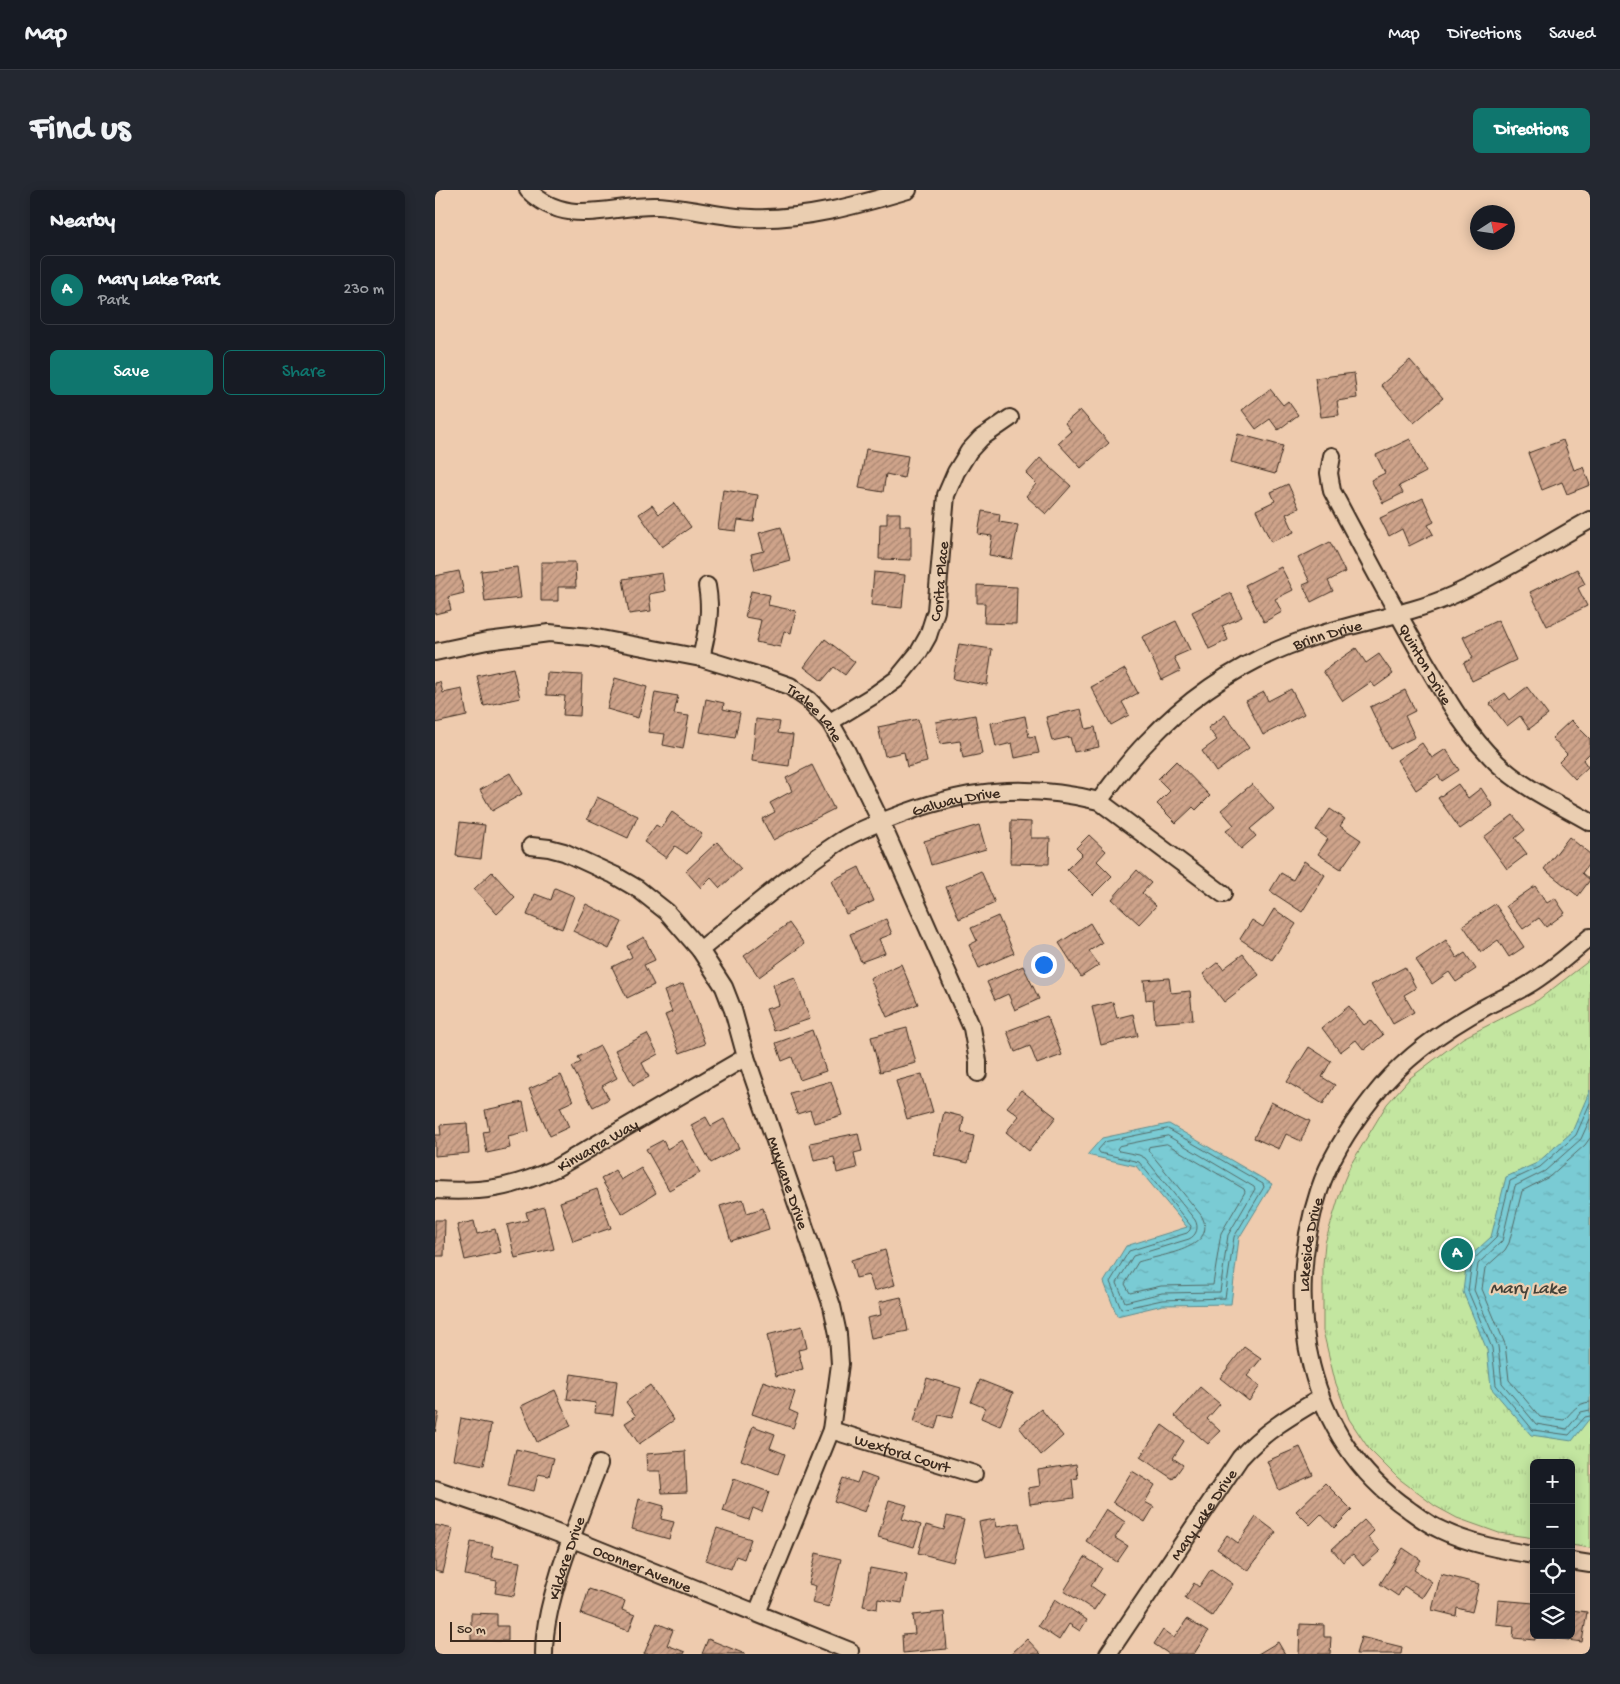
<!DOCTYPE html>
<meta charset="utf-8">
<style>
:root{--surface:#171b24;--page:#242831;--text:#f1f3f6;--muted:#9ea1a6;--line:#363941;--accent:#0f766e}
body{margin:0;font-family:"Gochi Hand",sans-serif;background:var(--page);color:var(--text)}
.controls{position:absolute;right:15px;bottom:15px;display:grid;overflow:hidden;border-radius:8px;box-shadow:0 2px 12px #0003}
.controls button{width:45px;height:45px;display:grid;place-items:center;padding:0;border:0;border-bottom:1px solid var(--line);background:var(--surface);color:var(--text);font:25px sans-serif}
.compass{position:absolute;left:1035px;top:15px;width:45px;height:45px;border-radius:50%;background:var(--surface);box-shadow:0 2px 12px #0003;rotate:78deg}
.scale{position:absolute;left:15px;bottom:12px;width:111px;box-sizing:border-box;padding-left:5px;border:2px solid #3b2a1e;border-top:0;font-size:14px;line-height:18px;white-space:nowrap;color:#3b2a1e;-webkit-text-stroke:4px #eaceb1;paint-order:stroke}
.you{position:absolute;left:608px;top:774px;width:18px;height:18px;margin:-12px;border:4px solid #fff;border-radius:50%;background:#1a73e8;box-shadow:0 0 0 8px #1a73e833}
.badge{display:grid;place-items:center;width:32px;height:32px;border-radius:50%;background:var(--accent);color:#fff;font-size:16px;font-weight:700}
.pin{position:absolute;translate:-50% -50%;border:2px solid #fff;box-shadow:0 1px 5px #0006}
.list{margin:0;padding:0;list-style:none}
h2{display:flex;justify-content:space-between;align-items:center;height:65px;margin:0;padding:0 20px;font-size:21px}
h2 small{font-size:16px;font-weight:400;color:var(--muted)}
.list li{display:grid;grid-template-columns:32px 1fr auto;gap:15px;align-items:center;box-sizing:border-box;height:70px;margin:0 10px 10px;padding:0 10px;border:1px solid var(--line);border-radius:8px}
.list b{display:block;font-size:19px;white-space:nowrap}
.list p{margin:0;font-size:16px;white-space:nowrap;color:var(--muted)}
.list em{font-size:16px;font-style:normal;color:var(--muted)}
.actions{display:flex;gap:10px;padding:15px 20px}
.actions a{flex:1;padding:11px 0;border:1px solid var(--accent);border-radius:8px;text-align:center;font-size:18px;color:var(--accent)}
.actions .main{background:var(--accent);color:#fff}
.icon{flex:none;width:28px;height:28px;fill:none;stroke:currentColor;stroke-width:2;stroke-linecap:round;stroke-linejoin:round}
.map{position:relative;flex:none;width:1155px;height:1464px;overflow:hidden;border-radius:8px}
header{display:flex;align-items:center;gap:30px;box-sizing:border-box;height:70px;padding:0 25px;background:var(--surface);border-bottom:1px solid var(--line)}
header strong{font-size:24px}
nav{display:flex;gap:28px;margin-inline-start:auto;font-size:18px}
.intro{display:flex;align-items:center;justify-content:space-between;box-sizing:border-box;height:120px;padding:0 30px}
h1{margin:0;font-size:35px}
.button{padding:12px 22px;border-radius:8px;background:var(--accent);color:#fff;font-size:18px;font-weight:700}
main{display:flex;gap:30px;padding:0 30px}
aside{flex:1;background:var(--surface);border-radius:8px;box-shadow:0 2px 12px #0003}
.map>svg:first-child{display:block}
</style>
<header>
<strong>Map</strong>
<nav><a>Map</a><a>Directions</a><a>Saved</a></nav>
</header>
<div class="intro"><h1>Find us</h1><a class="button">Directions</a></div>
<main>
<aside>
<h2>Nearby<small></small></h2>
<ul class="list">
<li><span class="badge">A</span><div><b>Mary Lake Park</b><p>Park</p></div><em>230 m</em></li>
</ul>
<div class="actions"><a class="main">Save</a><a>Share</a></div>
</aside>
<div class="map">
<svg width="1155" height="1464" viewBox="0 0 1155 1464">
<defs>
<pattern id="park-tufts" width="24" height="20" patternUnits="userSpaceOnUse" patternTransform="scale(1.25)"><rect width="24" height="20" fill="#c3e6a0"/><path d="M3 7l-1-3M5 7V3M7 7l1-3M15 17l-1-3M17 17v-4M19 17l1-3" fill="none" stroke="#a8c589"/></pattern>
<pattern id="water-ripples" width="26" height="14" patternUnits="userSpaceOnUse" patternTransform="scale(1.25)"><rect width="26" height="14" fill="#7acbd4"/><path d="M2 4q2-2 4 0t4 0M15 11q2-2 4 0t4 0" fill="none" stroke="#6aaeb6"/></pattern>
<pattern id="building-hatch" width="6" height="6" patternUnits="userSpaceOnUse" patternTransform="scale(1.25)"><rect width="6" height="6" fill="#cea38a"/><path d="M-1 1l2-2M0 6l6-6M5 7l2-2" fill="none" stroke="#a88570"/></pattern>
</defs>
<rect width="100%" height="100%" fill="#eecbae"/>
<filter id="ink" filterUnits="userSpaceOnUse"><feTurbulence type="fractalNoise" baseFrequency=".02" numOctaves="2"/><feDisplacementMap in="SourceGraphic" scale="10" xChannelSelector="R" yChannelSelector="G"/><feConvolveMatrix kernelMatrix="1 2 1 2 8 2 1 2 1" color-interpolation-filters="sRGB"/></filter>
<g filter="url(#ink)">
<!-- park -->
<path fill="url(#park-tufts)" stroke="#7f885f" d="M1155,770V1358L1136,1355V1273H1099V1348L1064,1343L1022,1328L1000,1316L963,1288L934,1259L914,1229L900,1191L888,1141V1075L890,1053L908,993L916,974L952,914L975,888L1028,848L1103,810Z"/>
<!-- water -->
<path fill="url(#water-ripples)" stroke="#618b8b" d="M1155,900V1228L1137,1251L1096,1245L1056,1198L1052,1160L1028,1102L1032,1069L1056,1047L1071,987L1102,973L1137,942Z
M734,934L837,994L804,1048L796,1114L728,1115L682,1126L669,1092L691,1056L752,1037L701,976L652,965L667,948Z"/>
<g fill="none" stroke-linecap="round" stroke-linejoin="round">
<!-- shore -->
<path stroke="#546a67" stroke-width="1" d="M1155,913L1141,945L1105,977L1075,991L1061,1048L1037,1071L1033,1101L1057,1158L1061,1195L1098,1240L1134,1245L1150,1227L1155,1226
M1155,929L1146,949L1110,981L1080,996L1067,1051L1043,1074L1039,1100L1063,1156L1067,1193L1101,1234L1132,1239L1146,1222L1155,1220
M733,939L828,994L829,997L799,1047L790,1108L727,1110L686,1119L675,1092L694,1061L752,1043L755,1040L756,1036L704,972L665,963L663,960L670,952Z
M733,946L819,997L820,999L793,1045L785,1102L727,1103L690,1112L682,1093L698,1066L754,1049C762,1045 764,1037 760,1030L710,968L704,965L684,961L682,959L684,956Z
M1155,948L1150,955L1114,987L1087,1001L1074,1053L1070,1060L1050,1078L1047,1099L1070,1154L1074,1190L1105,1227L1129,1230C1137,1222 1142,1213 1155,1212
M732,954L809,999L810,1002L786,1043L778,1095L726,1096L695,1103L690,1094L703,1072C723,1065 786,1059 766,1025L713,960L714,957Z"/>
</g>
<!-- building -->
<path fill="url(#building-hatch)" stroke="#3b2a1e" d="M975,170L1008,208L979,233L946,195Z
M919,183L922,208L902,211L904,225L886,227L880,188Z
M835,199L848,215L853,211L863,225L843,240L835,229L821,239L807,220Z
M645,220L674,253L646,278L623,253L636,241L630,233Z
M803,244L848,256L840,284L796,272Z
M975,249L991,282L964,296L968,303L948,313L936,290L950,283L941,265Z
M1128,250L1139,280L1148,277L1155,295L1132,304L1127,292L1107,300L1093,263Z
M431,259L473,266L469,288L451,284L448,302L424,298Z
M605,268L636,296L611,324L591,306L601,294L591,284Z
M853,294L864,318L851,324L859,342L836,352L821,320L840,311L836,302Z
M288,300L323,305L319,332L303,330L301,341L283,339Z
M988,308L999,332L993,335L998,344L974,356L967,339L954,346L945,328Z
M239,313L256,337L227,357L204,324L217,315L224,324Z
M547,321L565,324L564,332L583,335L577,369L554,365L557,346L543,344Z
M452,323H465V336H476V370L444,369L445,334H452Z
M346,337L355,370L320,380L316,364L329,361L324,343Z
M895,352L910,382L893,391L898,401L876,412L868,395L875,392L863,368Z
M106,372H140L141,397H123V411H106Z
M82,377L86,408L50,412L46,381Z
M846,377L858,400L840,409L847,422L829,432L810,395Z
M1142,379L1150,394L1143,398L1152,416L1112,436L1095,402Z
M24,381L29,403L13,407L16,420L0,424V386Z
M439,382L470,385L467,418L436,415Z
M227,383L230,401L214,404L216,421L194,424L188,389Z
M542,395L582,397L581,434L549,433L550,413H542Z
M316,401L335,405L333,415L361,421L356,443L349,441L345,457L321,452L326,430L310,427Z
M796,403L807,427L787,436L793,450L774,459L757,422Z
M1063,430L1081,470L1037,491L1029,473L1038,468L1028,447Z
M741,431L755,460L739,467L745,481L727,490L707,447Z
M390,449L420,472L410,485L399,477L387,491L369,477Z
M524,454L557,459L552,495L518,489Z
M921,458L931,473L944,464L958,484L940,497L936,492L908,511L888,481Z
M78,478L85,508L49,516L42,486Z
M690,479L703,503L687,512L694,525L676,535L656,497Z
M112,483L147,485L145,526L128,525L130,506L111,505Z
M180,488L212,497L203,528L172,519Z
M5,492L8,503L27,499L32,526L0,533V493Z
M1092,497L1113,525L1094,539L1085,526L1072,536L1055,514L1070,503L1075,510Z
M856,499L869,524L828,545L811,511L829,502L833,511Z
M970,500L980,521L970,526L980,547L955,559L935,517Z
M220,502L243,506L239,524L254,526L248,559L228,555L230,544L213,542Z
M271,509L289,513L288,519L305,523L300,548L265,542Z
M646,519L651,539L660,537L664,557L639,562L635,547L617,551L611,527Z
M540,525L547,564L528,568L525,551L505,554L501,532Z
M790,525L814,558L781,582L767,561L782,550L773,538Z
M590,526L594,547L600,546L604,563L580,568L577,553L561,557L556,533Z
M321,529L345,532L343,543L358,545L354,576L317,571Z
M483,529L492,572L472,577L469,562L450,566L443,537Z
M1136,530L1155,549V563L1148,570L1153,577L1140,589L1124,572L1132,564L1117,548Z
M987,553L997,568L1011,559L1024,580L1007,591L1003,585L981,600L962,570Z
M741,571L775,606L761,620L758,617L741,633L722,614L735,601L723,589Z
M377,575L399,619L338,650L327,629L340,622L335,613L357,601L351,588Z
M75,583L87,604L57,621L45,600Z
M817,594L839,619L815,639L821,646L806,659L791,641L799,635L786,620Z
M1023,594L1033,608L1046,598L1058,616L1025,639L1003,608Z
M162,607L203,626L193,648L152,629Z
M895,619L910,629L905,636L926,650L906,679L883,664L893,649L881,640Z
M237,622L267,644L252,664L240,656L231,668L209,652L221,635L226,638Z
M1078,625L1090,640L1080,648L1092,664L1072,679L1049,647Z
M576,631L596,632V648H615L614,674L575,673Z
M25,632L50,635L46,669L21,666Z
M544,635L551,659L496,675L489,651Z
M654,645L671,661L662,671L677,686L658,705L632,679L647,664L641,658Z
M1134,647L1155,664V672L1147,683L1155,690L1143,706L1109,679Z
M282,652L306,679L285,698L276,688L266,698L251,681Z
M869,671L890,685L867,722L835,701L846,683L858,690Z
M424,677L439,711L411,724L396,691Z
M702,680L716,693L707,703L721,716L704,734L677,709Z
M546,681L560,713L524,729L511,697Z
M57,682L80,707L62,724L39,699Z
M1100,696L1112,713L1120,708L1130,723L1111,737L1104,728L1088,739L1071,716Z
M120,698L139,706L127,739L92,725L100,704L116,710Z
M151,714L187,732L174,759L138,741Z
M1060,714L1089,757L1074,767L1063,750L1046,762L1028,735Z
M839,719L861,734L837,770L805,749L817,730L828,737Z
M563,726L579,763L544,778L534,755L542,751L536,738Z
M451,729L457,744L444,749L450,763L426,772L415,744Z
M354,733L369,754L324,787L309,766Z
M655,733L667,753L654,761L664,775L646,787L624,753Z
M209,747L220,770L209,775L219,795L192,808L177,777L197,767L192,756Z
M1011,750L1022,768L1030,763L1041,779L1021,792L1014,782L997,794L981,770Z
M808,764L824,785L789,812L768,784L783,772L788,779Z
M466,774L483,814L452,827L435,788Z
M588,776L604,809L580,820L573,804L560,810L552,792Z
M970,777L981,798L969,805L979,822L958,834L936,795Z
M360,787L375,829L339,841L331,819L344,815L338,795Z
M734,788L736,803L755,801L758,830L720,833L718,809L711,810L709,790Z
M248,794L270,854L245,863L230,825L237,822L229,801Z
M678,812L682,828L698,824L703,846L666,855L657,817Z
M914,816L929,835L936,830L948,845L929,860L921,850L905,862L887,838Z
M612,826L627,865L602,874L595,856L580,862L572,841Z
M472,838L481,873L445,882L436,847Z
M377,840L391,881L365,890L357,867L347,871L341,853Z
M212,844L223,864L207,873L214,887L198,895L180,860Z
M165,856L182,888L167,896L174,909L158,917L137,877L146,872L143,867Z
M874,857L896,871L887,887L900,895L888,914L852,892Z
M487,884L498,922L472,929L461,891Z
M126,885L138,911L125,917L134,937L115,946L94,899Z
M396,891L407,925L379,933L375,920L362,924L355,903Z
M586,900L621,927L594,961L571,942L584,926L572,917Z
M88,912L94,941L73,946L75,958L52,963L48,942L54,941L50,920Z
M836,912L875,931L866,951L851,944L844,959L819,948Z
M509,922L529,927L526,942L539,946L533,973L499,965Z
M271,927L276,936L289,929L304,958L276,973L256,935Z
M32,933L34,963L0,966V945H6L5,935Z
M423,943L427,961L419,963L422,978L402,983L399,967L379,971L375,953Z
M228,950L232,959L247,950L265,983L234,1000L211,959Z
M206,978L221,1003L187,1024L166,989L180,980L186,990Z
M162,999L176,1038L138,1051L125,1012Z
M308,1009L312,1023L328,1018L334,1039L296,1051L285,1016Z
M109,1017L119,1059L80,1068L72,1035L93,1030L91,1022Z
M0,1030H10L9,1066H0Z
M39,1031L42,1044L60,1039L66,1062L30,1070L22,1035Z
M450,1060L460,1095L439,1101L434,1085L421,1088L416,1070Z
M466,1107L473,1141L436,1148L432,1128L446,1125L444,1112Z
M367,1136L372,1158L363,1160L368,1179L341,1186L332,1145Z
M809,1157L826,1169L812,1186L825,1196L814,1211L785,1188Z
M136,1184L182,1191L178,1225L160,1223L161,1213L132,1209Z
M492,1188L526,1198L517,1228L504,1225L500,1239L479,1232Z
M545,1190L578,1203L565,1236L546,1228L550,1218L536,1212Z
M328,1191L360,1202L354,1220L363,1224L358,1238L317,1224Z
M215,1195L239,1230L204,1254L190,1233L201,1226L191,1212Z
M765,1197L785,1214L772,1229L785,1241L773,1254L740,1226Z
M120,1200L136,1236L102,1252L86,1216Z
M606,1219L628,1246L606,1265L584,1237Z
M0,1222L4,1223L0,1242Z
M26,1228L56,1234L49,1275L18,1269Z
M727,1235L749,1251L738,1268L748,1275L738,1289L705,1267Z
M318,1236L340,1244L335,1258L350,1264L343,1284L306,1270Z
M865,1257L878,1285L844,1300L832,1271Z
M81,1259L119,1268L114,1286L103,1284L99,1301L73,1295Z
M250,1261L252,1302L227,1303L225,1281H212L211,1264Z
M641,1274L643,1288L637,1289L639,1308L595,1314L593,1298L605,1296L603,1280Z
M697,1281L720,1295L710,1312L719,1317L710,1332L678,1312Z
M426,1283L442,1289L430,1322L399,1311L408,1288L422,1293Z
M299,1289L334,1302L327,1322L318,1318L314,1330L288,1321Z
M890,1293L917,1320L899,1338L886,1324L875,1335L861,1321Z
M204,1309L229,1316L226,1329L239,1332L234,1349L197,1339Z
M454,1310L472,1315L467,1329L486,1335L479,1357L443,1347Z
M671,1319L690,1332L680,1348L693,1356L682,1372L651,1351Z
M512,1326L529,1330L518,1372L483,1363L491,1335L509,1340Z
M821,1327L841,1342L813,1381L782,1359L792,1345L803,1353Z
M560,1329L562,1337L584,1333L589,1359L551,1367L544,1332Z
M929,1330L939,1341L933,1347L945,1361L928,1376L918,1364L908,1372L897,1359Z
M0,1335L18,1339L8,1383L0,1381Z
M282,1338L316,1349L309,1369L301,1366L296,1379L271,1370Z
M36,1352L58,1356L56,1367L85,1372L79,1406L60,1403L62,1391L30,1385Z
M968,1358L986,1370L979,1380L997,1392L987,1408L969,1396L963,1406L945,1394Z
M381,1363L406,1369L394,1417L377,1413L381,1396L374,1394Z
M650,1367L667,1378L656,1396L669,1405L659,1420L629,1401Z
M435,1378L472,1385L467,1413L443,1409L442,1419L428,1416Z
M776,1379L798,1394L777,1426L750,1408L759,1393L764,1397Z
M1006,1384L1044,1394L1037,1422L1022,1418L1021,1426L997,1420Z
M154,1399L190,1411L187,1420L200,1425L194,1441L146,1424Z
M620,1409L652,1430L645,1441L634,1434L624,1450L603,1436Z
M1063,1410L1099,1413L1100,1450L1078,1448L1079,1436L1061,1434Z
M1136,1420L1152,1422L1147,1452L1106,1446L1136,1445Z
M509,1422L512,1459L468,1463L467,1445L480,1444L478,1425Z
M36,1423L62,1424V1436H73V1451L36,1450Z
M752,1429L773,1442L759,1464H734L719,1454L728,1440L739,1448Z
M222,1433L238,1440L232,1455L250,1462L249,1464H209Z
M865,1434L889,1435V1447H896L895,1464H864Z
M926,1447L967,1457L966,1464H921Z
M273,1449L310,1464H267Z
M592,1449L606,1464H576Z
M843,1452L850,1464H823Z"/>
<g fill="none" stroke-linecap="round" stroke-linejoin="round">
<!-- minor casing -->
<g stroke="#3b2a1e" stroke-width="20">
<g id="minor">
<path d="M93,0C132,39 176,14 223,16C254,18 286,27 317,28C370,30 423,15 473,0"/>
<path id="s1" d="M897,266L894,283L897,301C927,357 956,413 988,468C1011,507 1029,541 1062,573C1088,598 1124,614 1155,632"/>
<path id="s2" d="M0,462L52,451L114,443L156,447L266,468L335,489L355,496L364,503L374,510L395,532L412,562L446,632L537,838L543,871V883"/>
<path d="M266,468C272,441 277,424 272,396"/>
<path id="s3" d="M395,532L441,504L462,489L484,462L493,446L501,421L511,305L521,282L534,261L546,248L575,228"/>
<path id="s4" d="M664,611C679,591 694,570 712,552C759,502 818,465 884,445C928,431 976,424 1018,405C1065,384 1110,355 1155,330"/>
<path id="s5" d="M96,656L114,658L129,662L179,685L203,699L232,722L265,760L289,797L298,820L311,867L397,1116L403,1144L405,1174L396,1240L322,1423"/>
<path id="s6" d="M265,760C311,723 358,682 407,650C422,641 440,634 456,628C527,600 589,592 664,611L788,704"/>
<path id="s7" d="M0,1000C47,1003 78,998 121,978L311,867"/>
<path id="s8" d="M396,1240L539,1284"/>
<path id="s9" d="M0,1299L64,1321L135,1348L415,1461"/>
<path id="s10" d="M1099,1365C1067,1360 1035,1354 1006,1340C994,1335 984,1327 973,1319C871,1249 847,1113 884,1001C895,967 916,935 938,907C968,868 1011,838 1054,815C1067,808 1080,803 1093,795C1115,782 1135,764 1155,747"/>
<path d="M1136,1371L1155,1374"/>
<path id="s11" d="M109,1464C109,1435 117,1408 125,1381C137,1345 150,1310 164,1274"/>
<path id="s12" d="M673,1464L805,1268C828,1242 857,1225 886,1208"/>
</g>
</g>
<!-- minor -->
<use href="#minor" stroke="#eaceb1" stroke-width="16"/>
</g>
</g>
<g text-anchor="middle" stroke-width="4.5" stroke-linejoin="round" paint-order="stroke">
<!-- street labels -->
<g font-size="16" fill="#3b2a1e" stroke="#eaceb1">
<text dy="6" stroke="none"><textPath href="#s3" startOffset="189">Corita Place</textPath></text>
<text dy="6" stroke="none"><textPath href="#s4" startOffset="289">Brinn Drive</textPath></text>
<text dy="6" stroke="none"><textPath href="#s1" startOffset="232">Quinton Drive</textPath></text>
<text dy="6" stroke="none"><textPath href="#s2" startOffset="400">Tralee Lane</textPath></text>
<text dy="6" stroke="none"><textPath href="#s6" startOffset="301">Galway Drive</textPath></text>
<text dy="6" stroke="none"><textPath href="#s7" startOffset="172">Kinvarra Way</textPath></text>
<text dy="6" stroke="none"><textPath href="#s5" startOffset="454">Muyvane Drive</textPath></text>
<text dy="6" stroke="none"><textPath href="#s10" startOffset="435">Lakeside Drive</textPath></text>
<text dy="6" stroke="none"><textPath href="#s8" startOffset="75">Wexford Court</textPath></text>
<text dy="6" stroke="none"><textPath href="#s12" startOffset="169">Mary Lake Drive</textPath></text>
<text dy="6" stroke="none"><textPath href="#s11" startOffset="99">Kildare Drive</textPath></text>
<text dy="6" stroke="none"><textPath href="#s9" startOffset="222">Oconner Avenue</textPath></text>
</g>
<!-- water labels -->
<g font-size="18" font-style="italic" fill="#444239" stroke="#eaceb1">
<text x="1093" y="1103">Mary Lake</text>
</g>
</g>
</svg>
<div class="controls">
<button>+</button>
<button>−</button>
<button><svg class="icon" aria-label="locate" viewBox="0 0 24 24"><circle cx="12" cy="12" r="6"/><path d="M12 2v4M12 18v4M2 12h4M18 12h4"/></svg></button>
<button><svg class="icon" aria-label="layers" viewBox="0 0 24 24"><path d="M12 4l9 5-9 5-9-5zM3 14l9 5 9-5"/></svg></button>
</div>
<svg class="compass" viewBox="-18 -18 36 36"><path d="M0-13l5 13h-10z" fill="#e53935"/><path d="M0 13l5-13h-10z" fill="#9ea1a6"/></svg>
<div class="scale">50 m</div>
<div class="you"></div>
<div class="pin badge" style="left:1022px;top:1064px">A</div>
</div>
</main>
